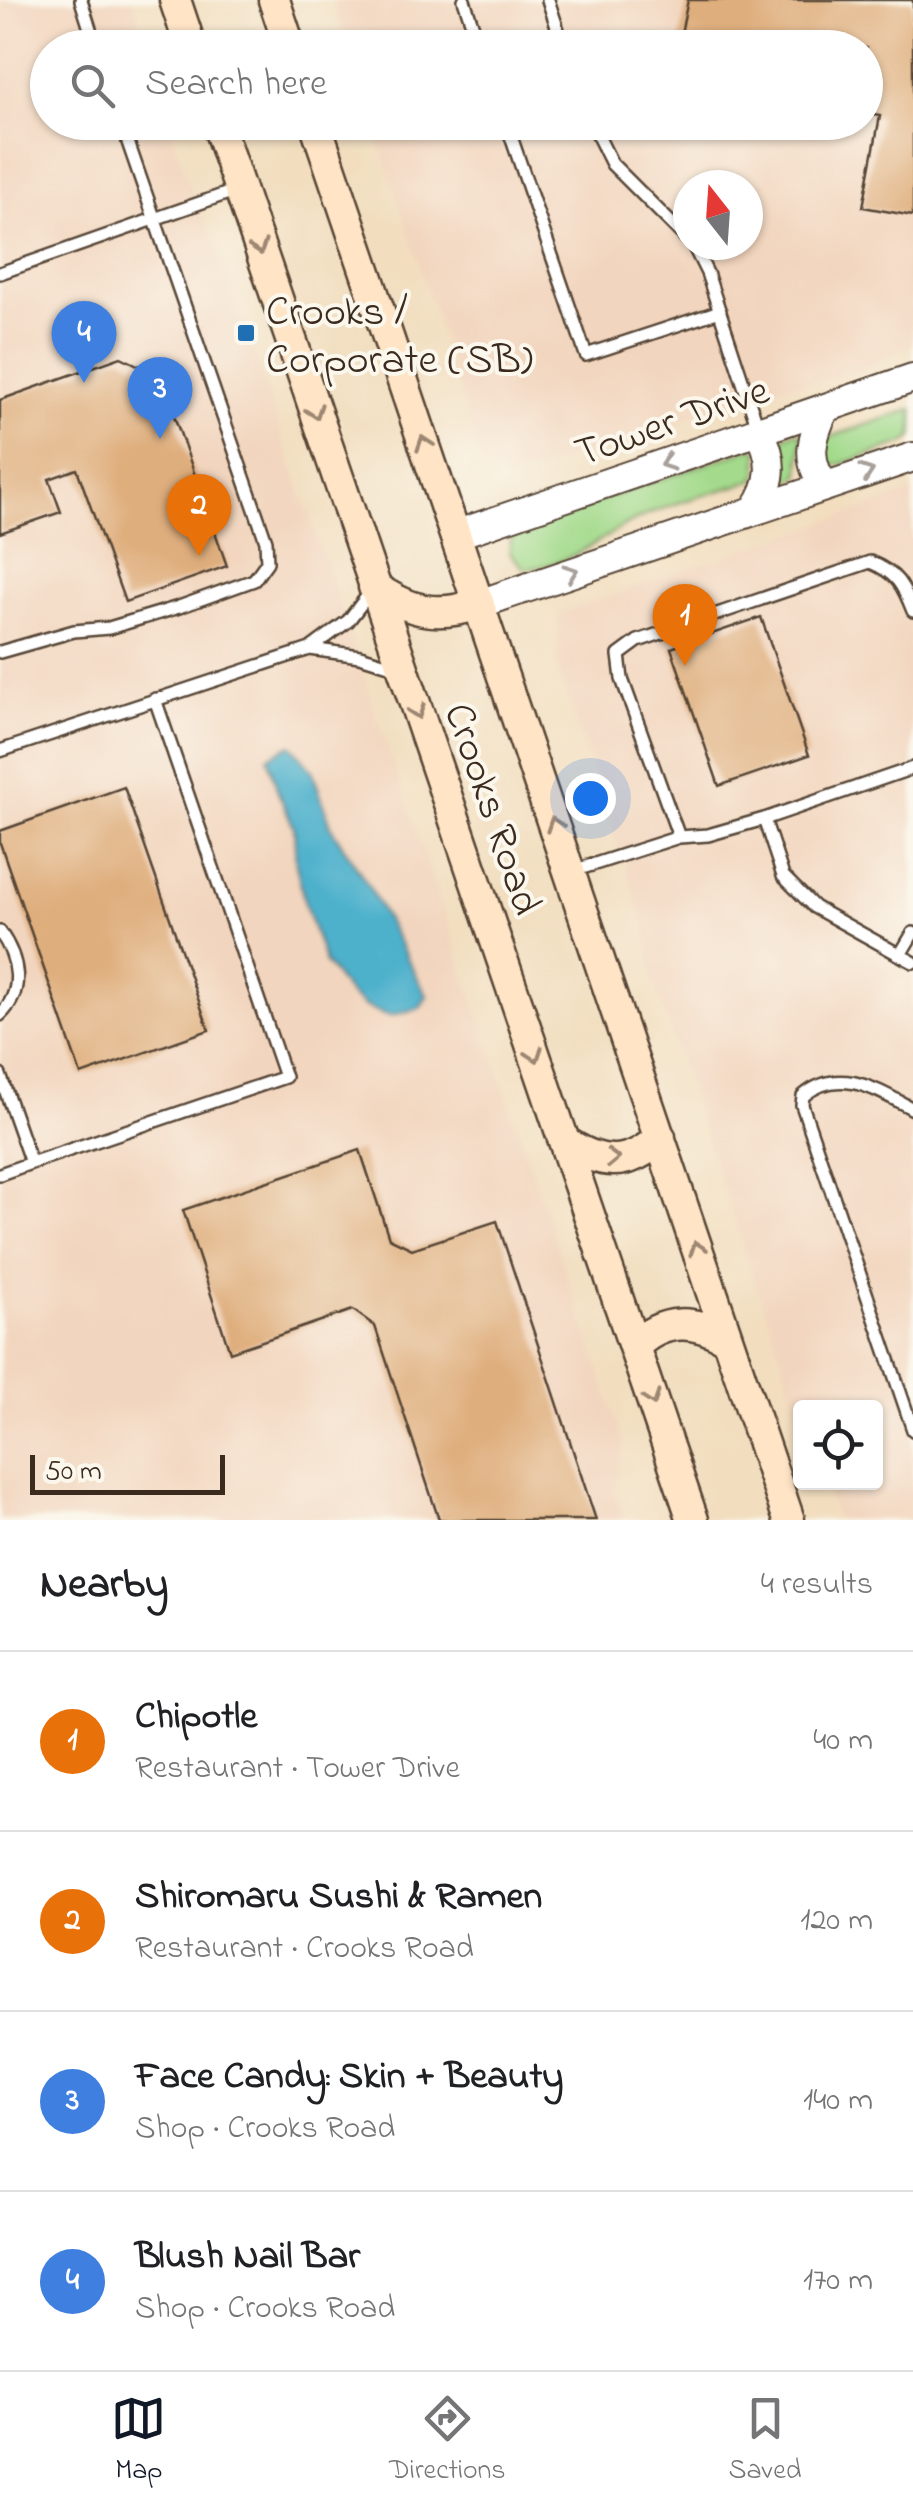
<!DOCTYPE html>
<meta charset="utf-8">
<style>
:root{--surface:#fff;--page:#f2f2f2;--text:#202124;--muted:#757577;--line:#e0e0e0;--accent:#111827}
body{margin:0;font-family:"Indie Flower",sans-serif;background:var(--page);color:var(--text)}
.controls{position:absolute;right:30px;bottom:30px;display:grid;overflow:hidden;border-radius:10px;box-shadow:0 2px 8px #0004}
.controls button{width:90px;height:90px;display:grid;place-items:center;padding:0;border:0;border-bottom:2px solid var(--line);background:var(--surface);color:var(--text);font:50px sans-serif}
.compass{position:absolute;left:673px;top:170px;width:90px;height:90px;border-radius:50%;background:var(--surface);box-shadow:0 2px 8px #0004;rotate:343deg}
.scale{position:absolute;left:30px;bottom:25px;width:195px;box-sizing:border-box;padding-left:10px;border:5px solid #3b2a1e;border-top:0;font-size:28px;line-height:35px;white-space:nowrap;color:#3b2a1e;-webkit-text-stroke:8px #fbf7ec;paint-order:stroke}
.you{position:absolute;left:590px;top:798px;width:35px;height:35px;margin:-25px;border:8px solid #fff;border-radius:50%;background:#1a73e8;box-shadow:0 0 0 15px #1a73e833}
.badge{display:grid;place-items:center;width:65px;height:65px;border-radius:50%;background:var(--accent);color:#fff;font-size:32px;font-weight:700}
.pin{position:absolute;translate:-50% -82px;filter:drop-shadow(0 2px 5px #0008)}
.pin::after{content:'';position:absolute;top:52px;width:35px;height:30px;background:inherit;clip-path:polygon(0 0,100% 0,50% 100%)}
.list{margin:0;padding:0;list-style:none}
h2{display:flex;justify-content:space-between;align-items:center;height:130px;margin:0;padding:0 40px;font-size:42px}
h2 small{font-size:32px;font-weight:400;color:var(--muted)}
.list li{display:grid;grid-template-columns:65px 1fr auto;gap:30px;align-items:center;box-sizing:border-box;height:180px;padding:0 40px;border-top:2px solid var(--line)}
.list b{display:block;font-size:38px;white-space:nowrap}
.list p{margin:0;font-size:32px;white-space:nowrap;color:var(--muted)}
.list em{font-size:32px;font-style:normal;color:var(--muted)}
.icon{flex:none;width:55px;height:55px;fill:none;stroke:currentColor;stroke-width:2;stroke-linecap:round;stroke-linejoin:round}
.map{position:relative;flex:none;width:913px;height:1520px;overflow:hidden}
.search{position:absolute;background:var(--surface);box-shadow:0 2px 8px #0004;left:30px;right:30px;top:30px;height:110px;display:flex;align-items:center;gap:25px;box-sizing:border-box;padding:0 35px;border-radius:55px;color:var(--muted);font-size:38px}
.sheet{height:850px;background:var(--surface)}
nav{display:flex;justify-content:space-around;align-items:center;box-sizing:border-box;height:140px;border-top:2px solid var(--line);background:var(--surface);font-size:28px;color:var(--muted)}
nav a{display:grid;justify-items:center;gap:5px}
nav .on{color:var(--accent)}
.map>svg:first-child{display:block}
</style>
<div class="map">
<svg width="913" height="1520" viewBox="0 0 913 1520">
<rect width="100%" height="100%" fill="#fbf7ec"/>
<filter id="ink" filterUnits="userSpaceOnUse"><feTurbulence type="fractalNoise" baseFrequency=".01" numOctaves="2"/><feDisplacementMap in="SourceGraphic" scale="20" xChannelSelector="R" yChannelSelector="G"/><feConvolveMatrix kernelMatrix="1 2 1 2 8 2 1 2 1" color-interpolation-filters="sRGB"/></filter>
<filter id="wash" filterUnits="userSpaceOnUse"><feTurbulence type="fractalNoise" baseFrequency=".0048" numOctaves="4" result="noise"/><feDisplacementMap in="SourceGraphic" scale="40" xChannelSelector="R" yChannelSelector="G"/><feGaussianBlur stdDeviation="2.25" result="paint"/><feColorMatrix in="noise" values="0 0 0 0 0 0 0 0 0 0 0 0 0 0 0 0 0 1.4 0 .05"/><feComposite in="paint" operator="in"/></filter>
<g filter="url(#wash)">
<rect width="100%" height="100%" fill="#f2debf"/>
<!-- built -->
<path fill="#f2d5be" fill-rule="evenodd" d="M0,0H133L148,47L48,48V122L169,123L187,180L224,265L624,1443L614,1489L625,1520H0Z
M333,0H913V343L870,366L846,375L789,385L508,479L483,463L373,123L866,122V48L349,47ZM688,185H748V245H688Z
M913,492V1520H837L824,1483L876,1482V1408H800V1414L653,979L646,929L557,665L560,613Z"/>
<!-- green -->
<path fill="#a3da8c" stroke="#6f8255" stroke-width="2.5" d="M913,409V437L905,443L838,465H830C822,456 823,446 830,437Z
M796,432L801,433L802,437L800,472L799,476L781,485L782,438Z
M752,448L758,450V474L752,481C714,493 666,504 632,522C595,541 569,566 525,569L510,553V542L520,527Z"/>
<!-- water -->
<path fill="#4db1cc" stroke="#446e75" stroke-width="2.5" d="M291,745L312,770L332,829L368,885L427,996L420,1008L390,1016L366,1007L350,995L325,963L305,904L296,864L294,827L278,792L268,757Z"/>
<g id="blocks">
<!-- building -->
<path fill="#dfae7d" d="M688,0H913V216L863,207L880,116L866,114V48H678Z
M765,122H822L821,129L813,134Z
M121,357L160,376L227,566L125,602L77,469L49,479L61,512L0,533V400Z
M761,617L809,755L719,786L671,648Z
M124,787L209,1030L81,1075L0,843V831Z
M360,1150L389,1238L412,1249L497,1221L596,1520H439L375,1326L353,1310L230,1352L183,1210Z"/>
</g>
</g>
<g filter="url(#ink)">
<use href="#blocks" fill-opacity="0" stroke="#564536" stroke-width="2.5"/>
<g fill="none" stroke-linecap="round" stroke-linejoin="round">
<!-- service casing -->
<g stroke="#564536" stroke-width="16">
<path id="service" d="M81,0L96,48
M464,0L480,48
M548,0L564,48
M506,122L586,355L720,311
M591,122L612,164L688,240
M693,245L707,273L759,431
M0,273L237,190
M310,649L360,656L399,668
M0,652L74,631L109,628L179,607L254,580L267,562L266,541L121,122
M0,751L310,649L348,621L372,590
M764,819L783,876L814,907L900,955
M679,837L622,679L619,655L638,641L870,562C897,573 903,585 913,611
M570,872L679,837L708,835L764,819L913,768
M0,932C19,959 25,991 0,1015
M913,933L900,955L913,962
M0,1075L31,1163L285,1077L155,699
M913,1109C877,1090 839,1065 803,1096L802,1105L913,1430
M0,1174L31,1163"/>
</g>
<!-- tertiary casing -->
<g stroke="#564536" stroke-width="32">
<path id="tertiary" d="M825,409C812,435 804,462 826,486
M755,509C773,484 775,459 759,431
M455,535L913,378
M479,604L913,457"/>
</g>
<!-- secondary casing -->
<g stroke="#564536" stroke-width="35">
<path id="secondary" d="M175,0L191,48
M274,0L290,48
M217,122L693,1520
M315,122L789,1520
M374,587C411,612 437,618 479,604
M564,1141C599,1165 629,1169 660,1137
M634,1347C662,1318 695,1318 728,1340"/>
</g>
<!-- service -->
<use href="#service" stroke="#fff" stroke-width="11"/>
<!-- tertiary -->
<use href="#tertiary" stroke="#fff" stroke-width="28"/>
<!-- secondary -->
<use href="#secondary" stroke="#ffe4c6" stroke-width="30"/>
</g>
<!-- one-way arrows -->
<defs><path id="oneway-chevron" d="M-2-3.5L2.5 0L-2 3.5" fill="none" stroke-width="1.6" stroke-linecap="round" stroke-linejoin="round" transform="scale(2.5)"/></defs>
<g stroke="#9d8772">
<use href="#oneway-chevron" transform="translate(259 248) rotate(71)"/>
<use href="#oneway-chevron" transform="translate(315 412) rotate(71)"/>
<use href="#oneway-chevron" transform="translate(424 443) rotate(-109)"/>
<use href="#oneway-chevron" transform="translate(417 712) rotate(71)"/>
<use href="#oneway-chevron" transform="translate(554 824) rotate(-109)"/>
<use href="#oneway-chevron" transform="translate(535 1055) rotate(71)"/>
<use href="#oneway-chevron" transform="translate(613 1158) rotate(-2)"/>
<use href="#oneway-chevron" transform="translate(697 1248) rotate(-109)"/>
<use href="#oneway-chevron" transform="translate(652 1399) rotate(71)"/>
</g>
<g stroke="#a79f9a">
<use href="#oneway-chevron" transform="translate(667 463) rotate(161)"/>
<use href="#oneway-chevron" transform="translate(867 472) rotate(-19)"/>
<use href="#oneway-chevron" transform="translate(571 572) rotate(-19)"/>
</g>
</g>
<!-- markers -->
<rect fill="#1f6fb2" stroke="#fbf7ec" stroke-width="4" x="236" y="323" width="20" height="20" rx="5"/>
<g text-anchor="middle" stroke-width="8" stroke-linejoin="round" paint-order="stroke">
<!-- poi labels -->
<g font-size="42" fill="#3b2a1e" stroke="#fbf7ec" text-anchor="start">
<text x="266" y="324">Crooks /<tspan x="266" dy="48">Corporate (SB)</tspan></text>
</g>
<!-- street labels -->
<g font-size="42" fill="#3b2a1e" stroke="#fbf7ec">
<text transform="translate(671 419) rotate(-19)" y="15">Tower Drive</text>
<text transform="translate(495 808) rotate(71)" y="15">Crooks Road</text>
</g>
</g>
</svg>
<div class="controls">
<button><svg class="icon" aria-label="locate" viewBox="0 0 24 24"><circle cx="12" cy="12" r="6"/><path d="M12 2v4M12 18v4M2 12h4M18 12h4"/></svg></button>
</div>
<svg class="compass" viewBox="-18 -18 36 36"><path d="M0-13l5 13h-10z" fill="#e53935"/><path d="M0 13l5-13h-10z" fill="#757577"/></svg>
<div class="scale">50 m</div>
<div class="you"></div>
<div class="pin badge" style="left:685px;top:666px;background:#e8710a">1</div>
<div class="pin badge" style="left:199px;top:556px;background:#e8710a">2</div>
<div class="pin badge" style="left:160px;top:439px;background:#3f7fe0">3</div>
<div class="pin badge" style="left:84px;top:383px;background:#3f7fe0">4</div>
<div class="search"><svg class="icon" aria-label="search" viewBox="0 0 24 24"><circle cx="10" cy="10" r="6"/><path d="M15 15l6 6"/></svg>Search here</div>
</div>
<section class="sheet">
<h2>Nearby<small>4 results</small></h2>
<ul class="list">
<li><span class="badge" style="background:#e8710a">1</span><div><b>Chipotle</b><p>Restaurant · Tower Drive</p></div><em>40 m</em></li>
<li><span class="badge" style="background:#e8710a">2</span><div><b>Shiromaru Sushi &amp; Ramen</b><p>Restaurant · Crooks Road</p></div><em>120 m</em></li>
<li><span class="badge" style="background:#3f7fe0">3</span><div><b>Face Candy: Skin + Beauty</b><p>Shop · Crooks Road</p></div><em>140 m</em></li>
<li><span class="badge" style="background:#3f7fe0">4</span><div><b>Blush Nail Bar</b><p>Shop · Crooks Road</p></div><em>170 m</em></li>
</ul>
</section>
<nav>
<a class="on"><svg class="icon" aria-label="map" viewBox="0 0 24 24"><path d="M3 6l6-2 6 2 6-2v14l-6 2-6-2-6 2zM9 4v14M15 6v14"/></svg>Map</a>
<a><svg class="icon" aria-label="directions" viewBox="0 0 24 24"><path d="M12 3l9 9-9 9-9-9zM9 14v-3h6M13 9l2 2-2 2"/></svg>Directions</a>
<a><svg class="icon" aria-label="saved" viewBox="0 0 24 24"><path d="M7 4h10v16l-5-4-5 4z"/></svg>Saved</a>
</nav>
